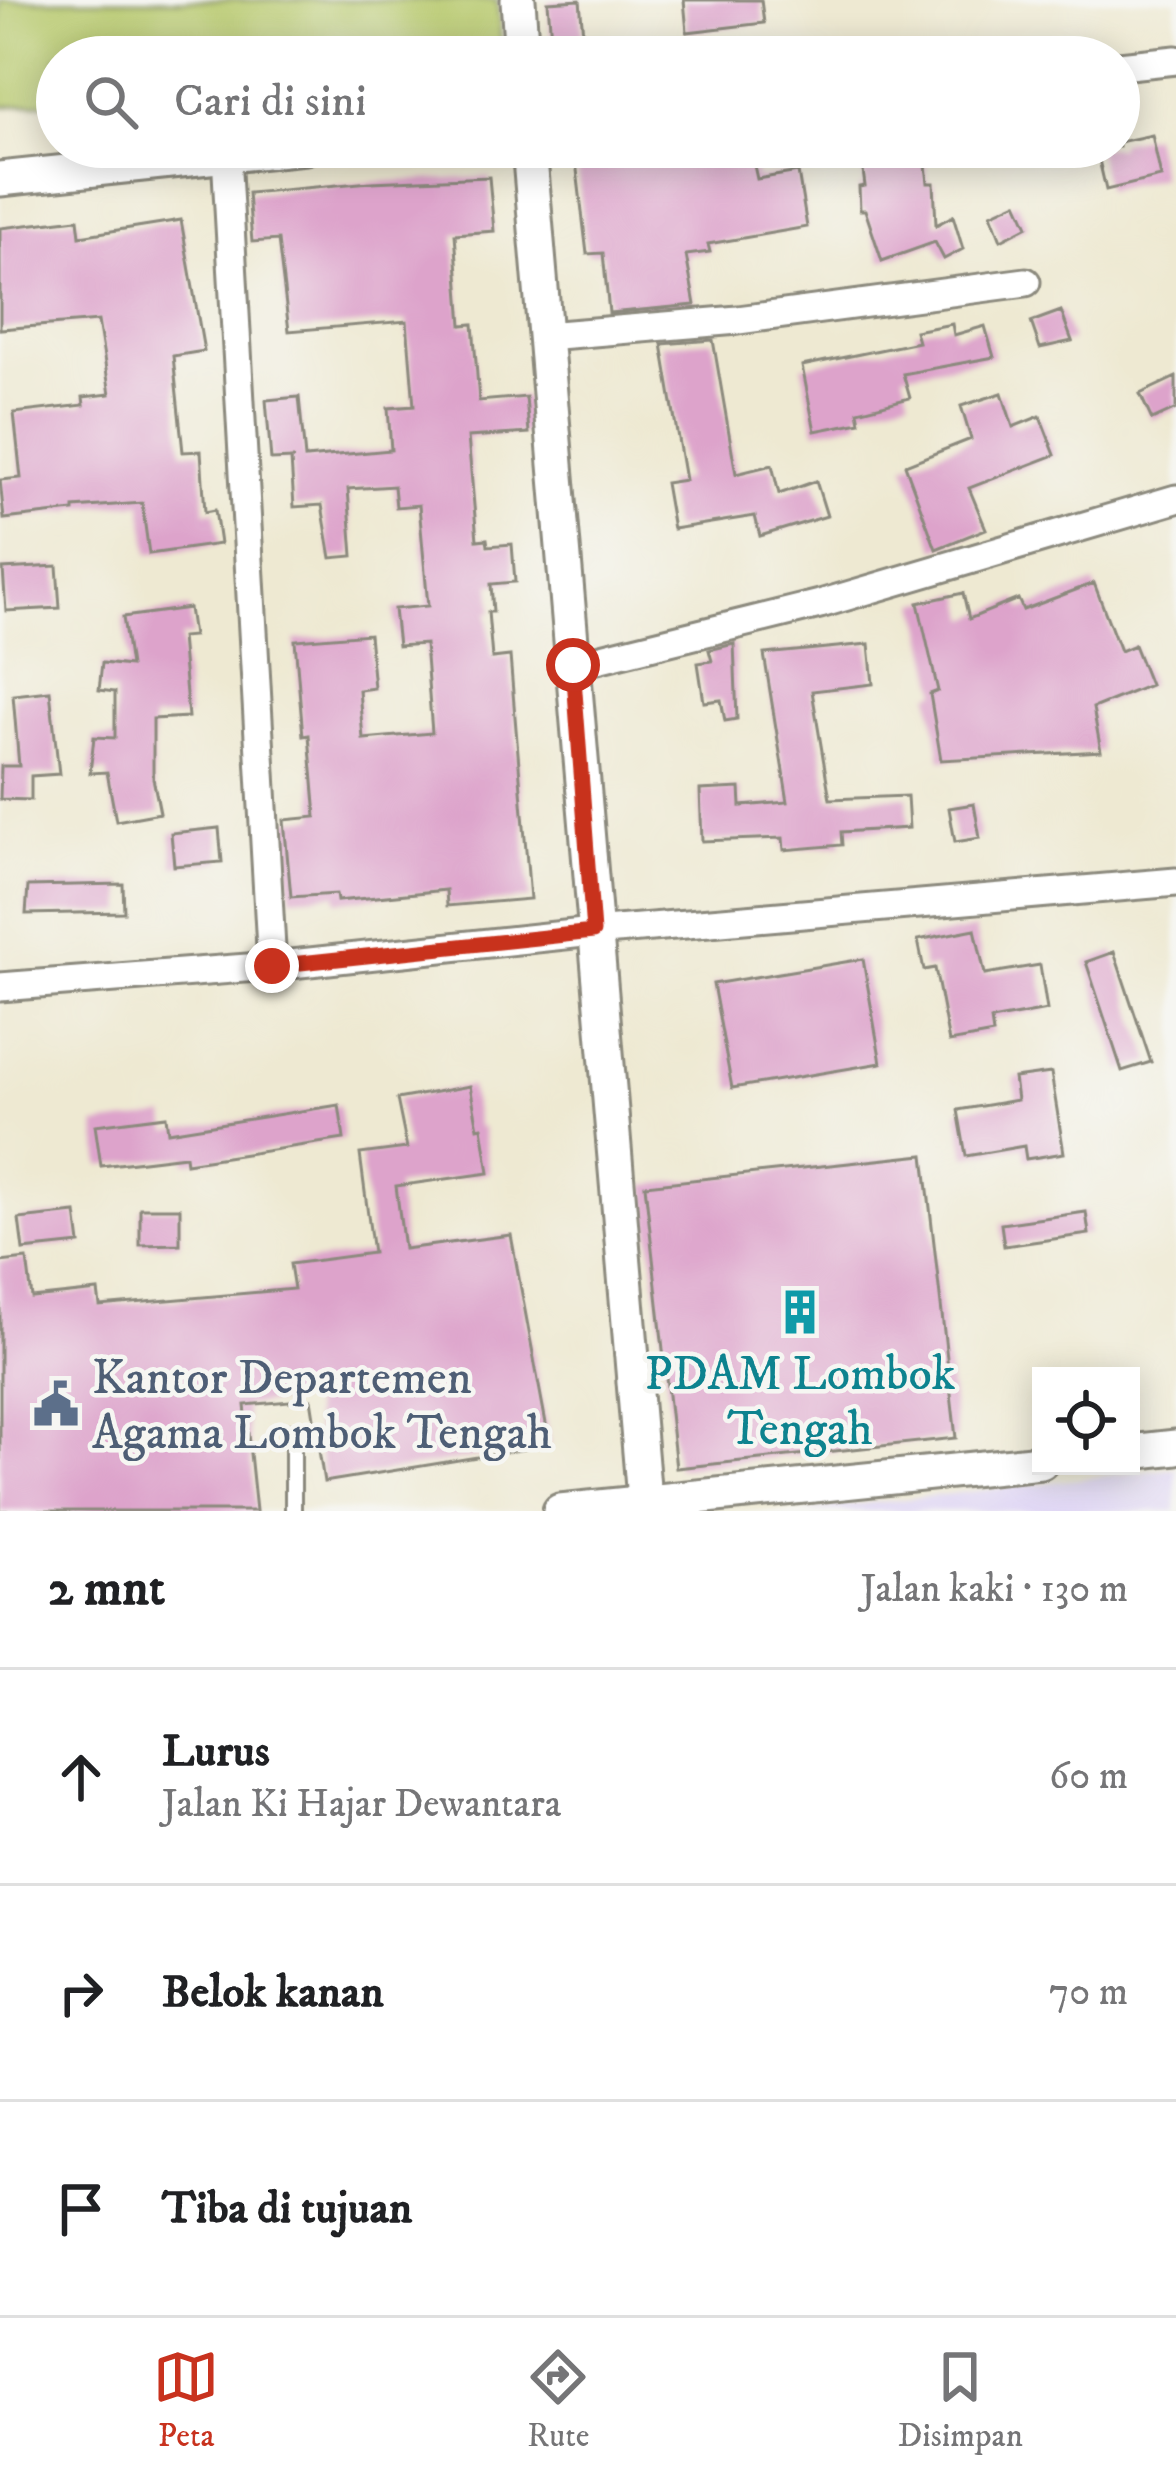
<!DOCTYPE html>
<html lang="id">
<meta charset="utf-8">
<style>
:root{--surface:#fff;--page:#f6f6f6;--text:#202124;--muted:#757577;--line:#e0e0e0;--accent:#c8321e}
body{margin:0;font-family:"IM FELL DW Pica",serif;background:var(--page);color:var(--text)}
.controls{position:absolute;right:36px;bottom:36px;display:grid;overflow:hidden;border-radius:0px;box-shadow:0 6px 30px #0003}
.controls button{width:108px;height:108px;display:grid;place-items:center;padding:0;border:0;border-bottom:3px solid var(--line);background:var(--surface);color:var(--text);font:60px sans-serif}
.stop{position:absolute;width:36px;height:36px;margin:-27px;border:9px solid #c8321e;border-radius:50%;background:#fff}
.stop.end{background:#c8321e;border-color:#fff;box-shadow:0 3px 12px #0008}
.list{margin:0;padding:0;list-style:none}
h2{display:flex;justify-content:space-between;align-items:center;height:156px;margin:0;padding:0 48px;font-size:51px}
h2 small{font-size:39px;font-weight:400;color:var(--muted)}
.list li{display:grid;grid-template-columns:78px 1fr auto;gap:36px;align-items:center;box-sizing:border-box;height:216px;padding:0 48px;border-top:3px solid var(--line)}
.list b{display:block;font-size:45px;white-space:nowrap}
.list p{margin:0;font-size:39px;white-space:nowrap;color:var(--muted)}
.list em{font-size:39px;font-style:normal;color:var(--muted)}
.icon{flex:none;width:66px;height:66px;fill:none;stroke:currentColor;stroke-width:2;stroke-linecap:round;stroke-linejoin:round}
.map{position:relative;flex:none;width:1176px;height:1511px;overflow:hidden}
.search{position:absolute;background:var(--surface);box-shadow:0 6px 30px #0003;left:36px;right:36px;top:36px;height:132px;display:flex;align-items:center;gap:30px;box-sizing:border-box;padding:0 42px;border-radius:66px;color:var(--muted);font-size:45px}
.sheet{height:804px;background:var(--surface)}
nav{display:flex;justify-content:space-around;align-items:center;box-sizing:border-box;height:168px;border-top:3px solid var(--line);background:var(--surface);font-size:33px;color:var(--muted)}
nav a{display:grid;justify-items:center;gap:6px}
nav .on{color:var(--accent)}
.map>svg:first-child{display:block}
</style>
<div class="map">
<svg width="1176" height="1511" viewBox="0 0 1176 1511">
<rect width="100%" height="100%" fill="#f6f6f2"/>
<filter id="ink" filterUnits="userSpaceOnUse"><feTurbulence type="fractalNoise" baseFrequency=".00833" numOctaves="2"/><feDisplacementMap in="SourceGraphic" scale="24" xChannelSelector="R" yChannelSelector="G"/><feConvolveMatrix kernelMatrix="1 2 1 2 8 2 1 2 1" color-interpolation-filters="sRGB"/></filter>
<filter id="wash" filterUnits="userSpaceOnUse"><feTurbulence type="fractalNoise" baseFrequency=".004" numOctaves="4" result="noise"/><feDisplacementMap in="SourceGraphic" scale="48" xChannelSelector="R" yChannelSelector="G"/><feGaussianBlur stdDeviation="2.7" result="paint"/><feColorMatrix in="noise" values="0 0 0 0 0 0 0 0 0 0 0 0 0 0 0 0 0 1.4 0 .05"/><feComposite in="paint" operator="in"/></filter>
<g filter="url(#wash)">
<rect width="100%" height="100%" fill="#eee9d2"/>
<!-- built -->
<path fill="#dfd5f5" d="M1176,1468V1511H800Z"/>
<!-- green -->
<path fill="#b6c86b" stroke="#707a4b" stroke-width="3" d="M0,0H497L503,57H57V102L0,107Z"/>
<g id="blocks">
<!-- building -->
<path fill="#dda3cb" d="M580,0L583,35L551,38L548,2Z
M684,0H761L764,23L687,32Z
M1152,135L1161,177L1106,190L1096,147H1119V142Z
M632,147H750L757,179L798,172L807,227L708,244L710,252L686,255L695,305L609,313L603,253L587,254L575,153Z
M860,147H924L928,183H934L936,225L953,216L963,249L944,259L935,242L882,261L865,210H860L859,187L865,186Z
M489,177L494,231L455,234L462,325L473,324L479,401L526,397L529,433L468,437L477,540L487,539L488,546L512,544L515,582L491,584L493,612H488L492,658L510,656L530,899L447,906L446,890L337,901L336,894L291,897L284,820L316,817L309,735L303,736L295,640L369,634L374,688L359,690L363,739L432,733L425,644L398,646L394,609L428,606L419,505L396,507L394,486L348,489L353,556L331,558L322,505L294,507L291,459H294L271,460L266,400L299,397L305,458L391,450L388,408L414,406L407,321L289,331L278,240L252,242L248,193L371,182Z
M1017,202L1028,226L1001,240L991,214Z
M78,219L80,236L181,220L204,351L173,356L183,452L201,451L205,512L215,510L220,544L149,554L142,503L74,508V511L4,519L0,480L21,478L14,413L84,405L83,397L110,394L98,321L0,329V228Z
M1061,311L1072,341L1040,348L1031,322Z
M952,324L954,335L985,326L994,357L903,374L910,398L858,411L860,422L815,431L802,366L918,342L915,331Z
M713,340L736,474L772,465L779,494L816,481L827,516L760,536L755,516L673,529L665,483L685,480L662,344Z
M1176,377V409L1152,420L1140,394Z
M1002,393L1013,427L1040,416L1055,455L969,488L986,529L936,549L905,465L971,439L961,406Z
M57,566L60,608L6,611L3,569Z
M1094,583L1120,651L1134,645L1150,685L1093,708L1101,751L941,760L930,694L938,691L918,603L963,593L969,619L1018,599L1023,610Z
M189,608L193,636L181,637L188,717L153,719V778L160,813L116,821L107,772L90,773L94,737L115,738V692L99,690L102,663L130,666L123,617Z
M734,644L737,719L725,721L721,700L704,702L698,663L712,661L709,650Z
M869,644L873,684L812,691L830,799L907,796L909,828L841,832L842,845L784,850L783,838L702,841L700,790L740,788L741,806L788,802L764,654Z
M50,691L59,774L31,776V800L0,799L1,766H19L13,695Z
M974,804L980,838L955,842L949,808Z
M219,828L222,862L174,866L171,833Z
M123,884L124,912L26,914L28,886Z
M975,929L985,974L1040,965L1047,1010L991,1020L993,1034L949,1042L935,968L924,970L918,940Z
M1114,952L1151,1062L1122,1071L1086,962Z
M863,959L881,1063L732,1088L713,984Z
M1051,1073L1064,1153L1026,1159L1024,1146L966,1156L958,1110L1017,1100L1014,1078Z
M470,1086L478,1128L482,1127L489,1173L396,1186L404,1249L511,1235L550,1445L324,1482L311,1399L245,1405L256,1511H0V1262L27,1259L32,1298L98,1291L100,1306L294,1289L290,1264L373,1253L360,1154L407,1148L397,1099Z
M339,1105L344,1139L186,1163L185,1156L101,1166L95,1125L166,1116L168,1132Z
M924,1155L956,1438L676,1468L645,1185Z
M140,1208H180V1244L140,1245Z
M1086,1212L1089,1234L1004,1246L1001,1224Z
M76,1213L80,1244L23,1250L19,1219Z"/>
</g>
</g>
<g filter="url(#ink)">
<use href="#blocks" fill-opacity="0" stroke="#8c8a7e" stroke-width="3"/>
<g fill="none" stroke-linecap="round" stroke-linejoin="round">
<!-- service casing -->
<g stroke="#8c8a7e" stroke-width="20">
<path id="service" d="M293,1431V1511"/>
</g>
<!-- minor casing -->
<g stroke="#8c8a7e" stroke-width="33">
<path id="minor" d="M1119,66L1176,60
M226,155L272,966
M545,336L738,320L1026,282
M573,665L820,604L1176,499
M0,987L272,966L593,932L1176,882"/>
</g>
<!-- tertiary casing -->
<g stroke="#8c8a7e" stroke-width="39">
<path id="tertiary" d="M518,0L522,57
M529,147L645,1511
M0,179L305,147
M1131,1452L1176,1447
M560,1511L1041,1462"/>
</g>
<!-- service -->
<use href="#service" stroke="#fff" stroke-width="14"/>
<!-- minor -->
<use href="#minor" stroke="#fff" stroke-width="27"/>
<!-- tertiary -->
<use href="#tertiary" stroke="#fff" stroke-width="33"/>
</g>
</g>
<g fill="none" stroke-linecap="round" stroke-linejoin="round" filter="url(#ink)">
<!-- route -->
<path stroke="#c8321e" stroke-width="15" d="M272,966L593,932L573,665"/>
</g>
<!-- icons -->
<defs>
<g id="building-bare" transform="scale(3.6)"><path d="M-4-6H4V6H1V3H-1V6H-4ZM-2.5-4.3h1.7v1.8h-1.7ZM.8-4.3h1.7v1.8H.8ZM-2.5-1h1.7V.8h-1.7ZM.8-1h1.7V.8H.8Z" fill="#0f9aa8" stroke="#f6f6f2" stroke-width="2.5" paint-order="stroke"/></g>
<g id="civic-bare" transform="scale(3.6)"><path d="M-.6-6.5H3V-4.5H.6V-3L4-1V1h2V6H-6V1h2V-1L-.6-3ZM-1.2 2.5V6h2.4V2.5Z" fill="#5c6f8a" stroke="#f6f6f2" stroke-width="2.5" paint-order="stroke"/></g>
</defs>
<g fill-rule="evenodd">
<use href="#building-bare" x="800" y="1312"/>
<use href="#civic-bare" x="56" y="1404"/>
</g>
<g text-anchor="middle" stroke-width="9" stroke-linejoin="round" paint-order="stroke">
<!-- culture labels -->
<g font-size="48" fill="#0d838f" stroke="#f6f6f2">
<text x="800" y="1389">PDAM Lombok<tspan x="800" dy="55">Tengah</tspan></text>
</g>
<!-- service labels -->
<g font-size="48" fill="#4e5e75" stroke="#f6f6f2" text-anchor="start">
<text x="92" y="1393">Kantor Departemen<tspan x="92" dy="55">Agama Lombok Tengah</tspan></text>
</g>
</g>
</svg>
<div class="controls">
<button><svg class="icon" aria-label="locate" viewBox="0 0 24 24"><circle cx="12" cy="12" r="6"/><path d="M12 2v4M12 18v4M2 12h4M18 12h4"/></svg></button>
</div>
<div class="stop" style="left:573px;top:665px"></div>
<div class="stop end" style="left:272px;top:966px"></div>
<div class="search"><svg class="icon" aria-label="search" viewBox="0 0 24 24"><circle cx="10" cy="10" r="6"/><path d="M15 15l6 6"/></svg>Cari di sini</div>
</div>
<section class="sheet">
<h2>2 mnt<small>Jalan kaki · 130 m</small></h2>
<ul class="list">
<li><svg class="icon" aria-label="ahead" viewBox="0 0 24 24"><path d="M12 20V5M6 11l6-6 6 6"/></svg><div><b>Lurus</b><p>Jalan Ki Hajar Dewantara</p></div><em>60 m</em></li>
<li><svg class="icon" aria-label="right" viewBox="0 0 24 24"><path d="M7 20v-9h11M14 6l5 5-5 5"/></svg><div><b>Belok kanan</b></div><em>70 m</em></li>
<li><svg class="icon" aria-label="arrive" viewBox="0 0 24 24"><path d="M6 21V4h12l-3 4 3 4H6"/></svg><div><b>Tiba di tujuan</b></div></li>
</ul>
</section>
<nav>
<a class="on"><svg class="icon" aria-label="map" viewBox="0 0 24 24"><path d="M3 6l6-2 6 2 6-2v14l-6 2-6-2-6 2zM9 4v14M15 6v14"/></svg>Peta</a>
<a><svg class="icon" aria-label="directions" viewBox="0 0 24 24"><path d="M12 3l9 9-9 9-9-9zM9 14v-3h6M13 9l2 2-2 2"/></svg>Rute</a>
<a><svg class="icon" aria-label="saved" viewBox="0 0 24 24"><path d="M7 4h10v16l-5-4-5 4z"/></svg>Disimpan</a>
</nav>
